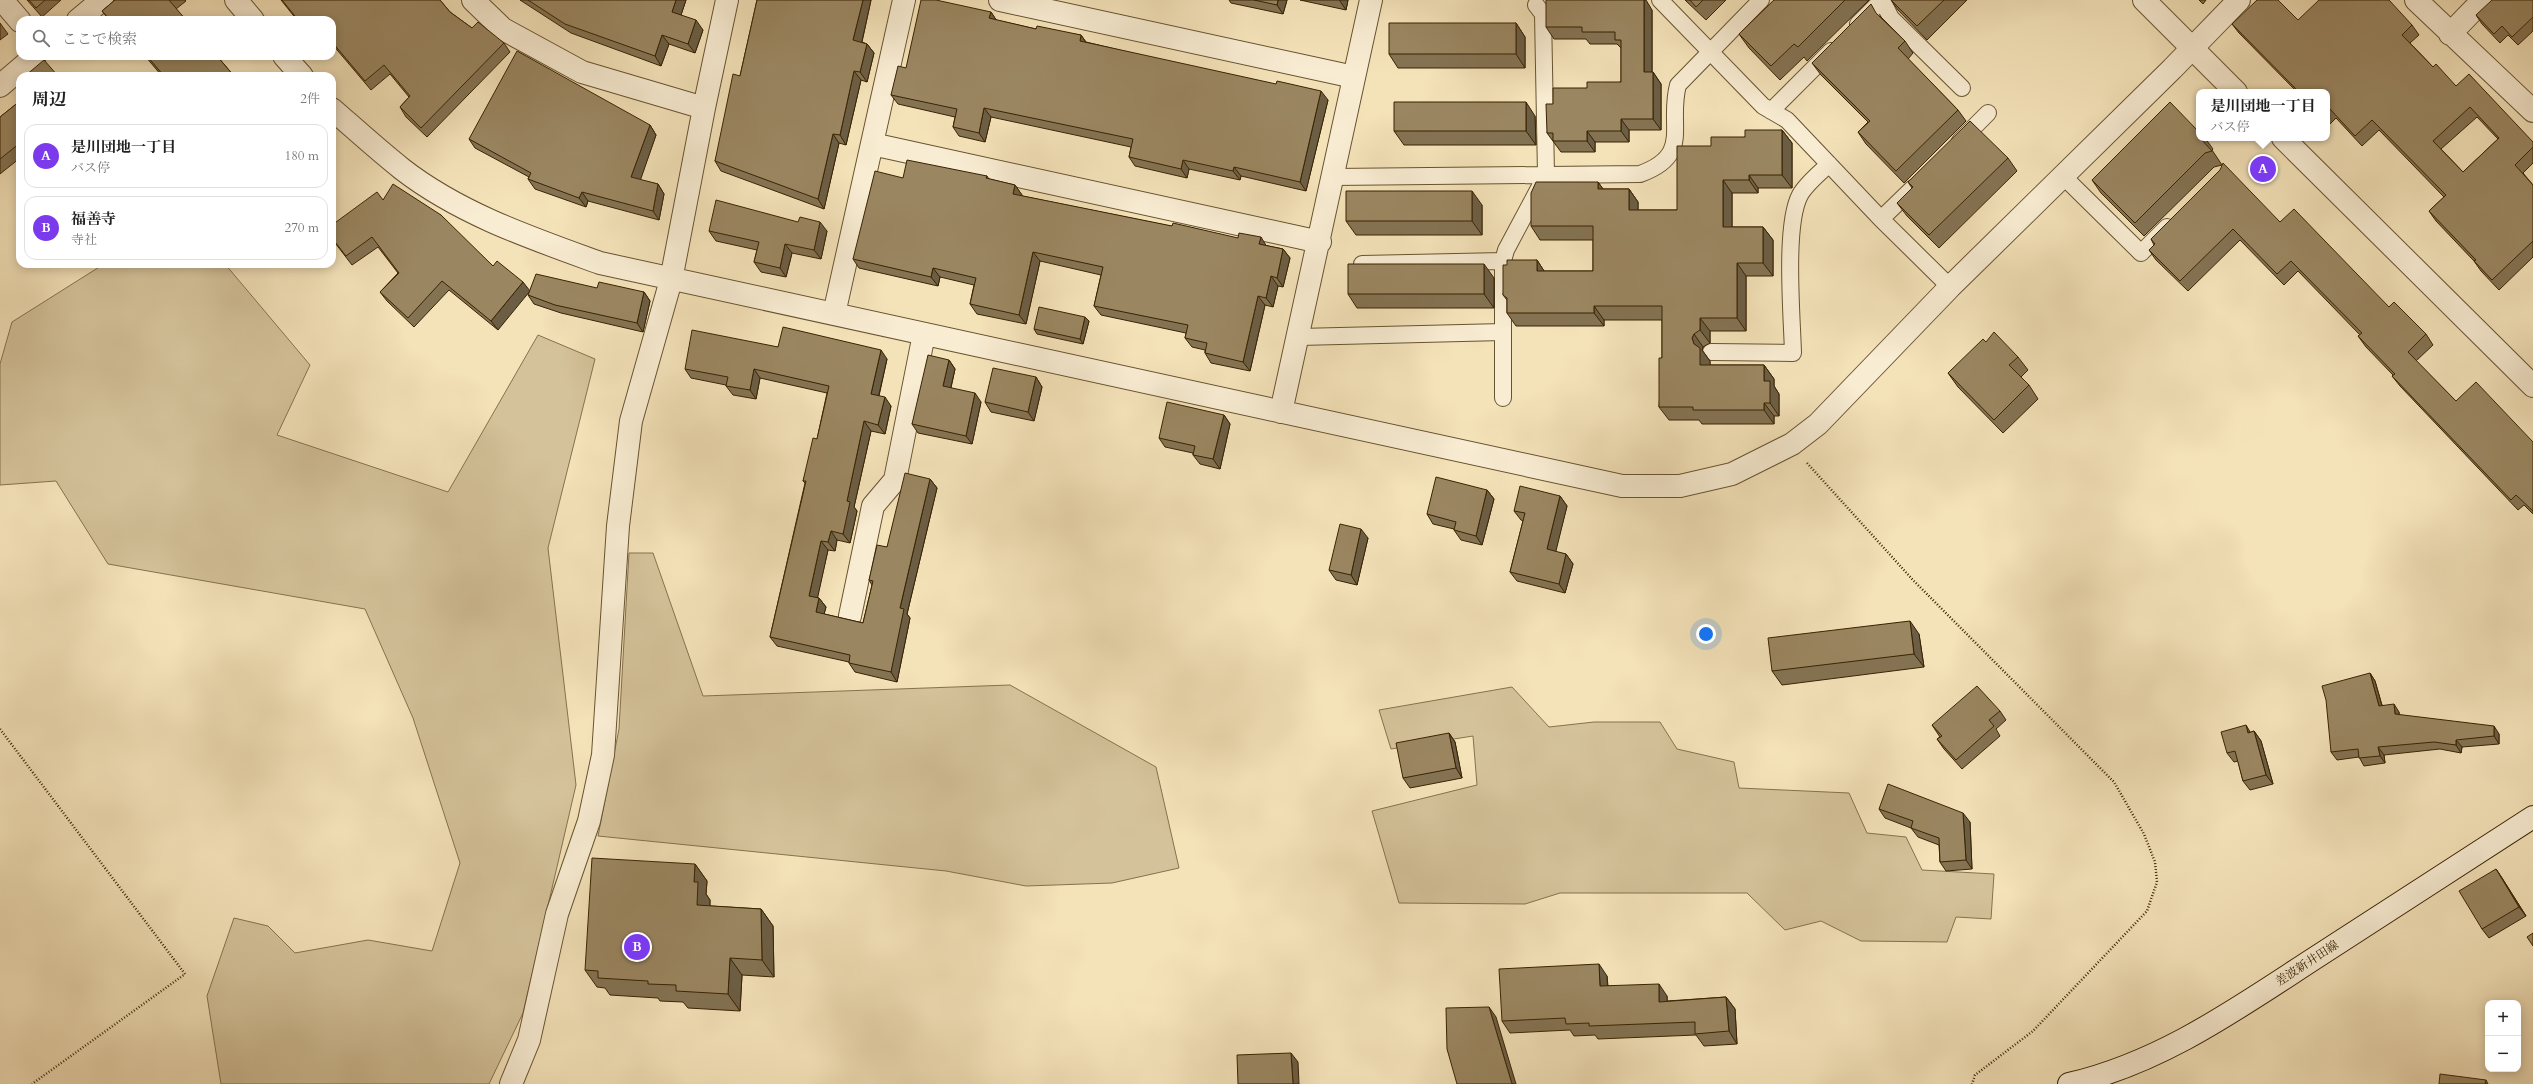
<!DOCTYPE html>
<html lang="ja">
<meta charset="utf-8">
<style>
:root{--surface:#fff;--page:#f2f2f2;--text:#222;--muted:#767676;--line:#e0e0e0;--accent:#7c3aed}
body{margin:0;font-family:Cardo,"Noto Serif JP",serif;background:var(--page);color:var(--text)}
.controls{position:absolute;right:12px;bottom:12px;display:grid;overflow:hidden;border-radius:8px;box-shadow:0 2px 10px #0003}
.controls button{width:36px;height:36px;display:grid;place-items:center;padding:0;border:0;border-bottom:1px solid var(--line);background:var(--surface);color:var(--text);font:20px sans-serif}
.you{position:absolute;left:1706px;top:634px;width:14px;height:14px;margin:-10px;border:3px solid #fff;border-radius:50%;background:#1a73e8;box-shadow:0 0 0 6px #1a73e833}
.badge{display:grid;place-items:center;width:26px;height:26px;border-radius:50%;background:var(--accent);color:#fff;font-size:13px;font-weight:700}
.pin{position:absolute;translate:-50% -50%;border:2px solid #fff;box-shadow:0 1px 4px #0006}
.popup{position:absolute;left:2196px;top:89px;width:134px;height:52px;box-sizing:border-box;display:grid;place-content:center;border-radius:8px;background:var(--surface);filter:drop-shadow(0 1px 3px #0005);font-size:13px;white-space:nowrap;color:var(--muted)}
.popup b{font-size:15px;color:var(--text)}
.popup::after{content:'';position:absolute;left:50%;top:100%;margin-left:-8px;border:8px solid transparent;border-top-color:var(--surface)}
.list{margin:0;padding:0;list-style:none}
h2{display:flex;justify-content:space-between;align-items:center;height:52px;margin:0;padding:0 16px;font-size:17px}
h2 small{font-size:13px;font-weight:400;color:var(--muted)}
.list li{display:grid;grid-template-columns:26px 1fr auto;gap:12px;align-items:center;box-sizing:border-box;height:64px;margin:0 8px 8px;padding:0 8px;border:1px solid var(--line);border-radius:12px}
.list b{display:block;font-size:15px;white-space:nowrap}
.list p{margin:0;font-size:13px;white-space:nowrap;color:var(--muted)}
.list em{font-size:13px;font-style:normal;color:var(--muted)}
.icon{flex:none;width:22px;height:22px;fill:none;stroke:currentColor;stroke-width:2;stroke-linecap:round;stroke-linejoin:round}
.map{position:relative;flex:none;width:2533px;height:1084px;overflow:hidden}
.search{position:absolute;background:var(--surface);box-shadow:0 2px 10px #0003;left:16px;top:16px;width:320px;height:44px;display:flex;align-items:center;gap:10px;box-sizing:border-box;padding:0 14px;border-radius:12px;color:var(--muted);font-size:15px}
.panel{position:absolute;background:var(--surface);box-shadow:0 2px 10px #0003;left:16px;top:72px;width:320px;height:196px;border-radius:12px}
.map>svg:first-child{display:block}
</style>
<div class="map">
<svg width="2533" height="1084" viewBox="0 0 2533 1084">
<rect width="100%" height="100%" fill="#f4e2b9"/>
<filter id="stains"><feTurbulence type="fractalNoise" baseFrequency=".005" numOctaves="4"/><feColorMatrix values="0 0 0 0 .2 0 0 0 0 .09 0 0 0 0 .02 0 0 0 .5 -.17"/></filter>
<radialGradient id="worn" r=".72"><stop offset=".6" stop-color="#630" stop-opacity="0"/><stop offset="1" stop-color="#630" stop-opacity=".3"/></radialGradient>
<!-- green -->
<path fill="#d4c29a" stroke="#86724e" d="M104,264H225L310,365L277,435L448,492L538,335L595,359L548,548L576,785L523,1013L489,1084H221L207,996L234,918L268,926L295,953L368,940L432,951L460,863L413,718L365,609L108,564L56,481L0,485V364L12,322Z
M629,553H653L703,696L1010,685L1156,767L1179,868L1112,883L1026,886L946,871L598,836L619,729Z
M1512,687L1549,727L1594,722H1660L1677,749L1734,762L1739,788L1849,793L1867,833L1906,837L1922,870L1994,874L1991,919L1956,917L1947,942L1861,941L1821,921L1785,930L1747,893H1560L1525,904L1399,903L1372,811L1477,785L1473,736L1391,749L1379,710Z"/>
<g fill="none" stroke-linecap="round" stroke-linejoin="round">
<!-- service casing -->
<g stroke="#685330" stroke-width="18">
<path id="service" d="M1660,0L1763,106L1787,120L1881,219L1950,287
M1882,0L1891,18L1962,88
M1858,24L1882,0
M1771,111L1831,51
M1960,141L1988,113
M1333,177L1640,174C1693,155 1667,126 1678,85L1761,0
M2064,177L2141,253L2167,227
M1881,219L1913,188
M1362,264L1503,261
M1299,337L1503,332
M1711,352L1793,353C1792,316 1784,225 1800,195C1806,184 1820,173 1829,164
M1503,398V261L1506,250L1546,175L1543,14L1536,5"/>
</g>
<!-- minor casing -->
<g stroke="#685330" stroke-width="24">
<path id="minor" d="M2,0L20,21
M236,0L253,20
M473,0L503,29L582,72L704,108
M1000,0L1354,77
M2416,0L2533,111
M78,20L102,0
M2450,34L2483,0
M284,56L302,76
M0,86L35,56
M332,109C355,129 378,150 402,169C460,214 531,238 600,263L1622,486H1680L1732,474L1792,444L1818,424L1950,287L2172,69L2239,0
M872,144L1320,242
M834,314L904,0
M1281,412L1371,0
M850,616L873,506L895,480L924,334
M511,1084L529,1040L557,914L589,821L603,755L618,526L631,421L671,280L704,108L727,0"/>
</g>
<!-- tertiary casing -->
<g stroke="#685330" stroke-width="24">
<path id="tertiary" d="M2144,0L2236,92
M2283,138L2533,386"/>
</g>
<!-- secondary casing -->
<g stroke="#392302" stroke-width="24">
<path id="secondary" d="M2069,1084C2161,1063 2238,1008 2315,958C2388,911 2460,864 2533,817"/>
</g>
<!-- path -->
<path stroke="#392302" stroke-width="2.5" stroke-dasharray="1 2" stroke-linecap="butt" d="M1807,463L1912,579L2114,782L2144,834L2155,862L2157,882L2147,911L2033,1031L1975,1075L1972,1084
M0,729L185,974L32,1084"/>
<!-- service -->
<use href="#service" stroke="#f8ecd2" stroke-width="16"/>
<!-- minor -->
<use href="#minor" stroke="#f8ecd2" stroke-width="22"/>
<!-- tertiary -->
<use href="#tertiary" stroke="#f8ecd2" stroke-width="22"/>
<!-- secondary -->
<use href="#secondary" stroke="#f8ecd2" stroke-width="22"/>
</g>
<!-- wall -->
<path fill="#847353" stroke="#392302" fill-rule="evenodd" d="M27,0H61L42,17Z
M115,0H185L186,1L176,9L186,20H109L102,11Z
M281,0H440L450,12L472,28L504,43L510,52L427,137L406,117L400,107L409,97L390,74L371,90L332,44V20H297Z
M520,0H686L681,15L703,30L695,53L669,44L661,66L571,33Z
M757,0H871L862,42L867,44L874,53L867,82L861,80L846,145L839,143L824,209L721,171L715,161L740,76Z
M1229,0H1287L1283,14L1231,3Z
M1300,0H1348L1346,10Z
M1685,0H1726L1706,20Z
M1774,0H1869L1807,61L1804,57L1780,80L1749,48L1739,34Z
M1891,0H1967L1927,40L1898,10Z
M2199,0H2206L2203,4Z
M2533,0V31L2518,45L2508,35L2500,43L2482,24L2476,15Z
M1652,10V72H1653L1661,84V130H1629V142H1595V152H1561L1547,133L1553,104L1587,88L1621,82V48L1617,44H1590L1586,39H1554L1546,27Z
M991,12L996,20L1036,29L1081,35L1086,42L1328,100L1306,191L1241,176L1240,180L1189,169L1187,178L1135,166L1129,157L1131,147L991,117L985,142L959,136L953,127L955,117L898,104L891,95L906,68Z
M1880,16L1905,41L1913,53L1908,59L1958,110L1966,121L1904,183L1866,144L1858,132L1868,122L1821,75L1812,63Z
M2298,20L2412,25L2419,35L2410,43L2433,67L2456,86L2533,142V163L2523,173L2533,185V257L2499,290L2481,271L2474,261L2436,221L2429,211L2444,197L2379,130L2362,146L2336,118L2329,125L2327,123V92H2297L2239,33L2232,24ZM2477,117L2498,139L2463,172L2441,149Z
M0,23L8,34L0,40Z
M1516,23L1525,37V68H1398L1389,54Z
M145,56H217L234,76H162Z
M20,101V158L0,174V117Z
M1535,116L1536,145H1404L1394,131Z
M650,125L656,135L640,180L658,184L664,194L659,220L588,201L586,207L535,189L528,179L529,177L475,148L469,139Z
M1782,130L1792,143V188H1758V193H1732V227H1763L1773,240V276H1746V331H1710V343L1703,347L1702,350L1710,361V365H1764L1774,379V386L1779,394V416H1774V424H1702L1699,420H1669L1659,407L1662,358V320H1604V326H1516L1507,313V300L1503,295L1507,265L1537,260L1544,271H1593V240H1540L1531,226L1598,182L1603,189H1629L1638,202V210H1677L1711,146L1745,137Z
M2199,138H2205L2213,149L2212,150L2222,165L2214,167L2144,236L2101,193L2092,180Z
M2008,158L2017,171L1939,248L1907,216L1897,203L1912,188L1908,182Z
M987,176L989,179L1015,185L1022,195V196L1283,249L1290,258L1283,287L1278,286L1273,307L1265,305L1250,371L1211,363L1205,353V350L1192,347L1185,338L1186,333L1101,315L1094,306L1101,275L1040,261L1026,324L977,314L970,304L974,285L940,277L938,286L859,268L853,259L903,178Z
M383,200L441,215L498,330L449,290L414,327L387,301L380,292L398,273L378,247L352,265L332,239V225Z
M1482,205V235H1356L1346,221Z
M2280,222L2389,307L2426,334L2433,345L2416,361L2456,401L2533,442V514L2524,505L2518,510L2400,386L2392,376L2393,375L2366,347L2358,336L2360,335L2298,271L2284,285L2240,240L2188,291L2156,260L2149,250L2154,245L2151,239Z
M709,231H827L821,259L792,253L786,277L761,272L754,262L757,250L716,241Z
M1494,278V308H1357L1348,294Z
M644,292L650,301L643,332L561,313L534,304L528,295Z
M1089,321L1083,344L1037,334L1034,329Z
M1986,342L2018,357L2028,370L2021,377L2029,385L2038,399L2003,433L1958,387L1948,373Z
M778,347L887,359L879,396L891,406L885,434L871,431L854,507L857,511L850,543L837,540L835,551L828,550L817,598H819L826,607L824,614L863,623L872,585L869,580L887,547L930,479L937,488L907,614L910,618L897,682L855,672L849,663V662L777,646L770,637L805,483L803,481L817,439L827,393L760,378L756,399L733,395L726,386V385L691,378L685,369Z
M949,360L955,369L951,388L981,402L972,444L918,433L912,424Z
M1036,377L1042,387L1034,421L991,412L985,402Z
M1224,415L1230,424L1220,469L1200,464L1193,455V453L1165,447L1159,438Z
M1487,490L1494,499L1482,545L1461,540L1454,530V529L1433,524L1427,514Z
M1560,496L1567,506L1555,552L1566,554L1573,564L1565,593L1517,581L1510,572L1523,521L1521,520L1514,511Z
M1368,538L1357,585L1336,580L1329,570Z
M1919,634L1924,667L1782,685L1772,671Z
M2370,673L2375,681L2382,705L2399,712V715L2499,734V744L2462,747L2461,753L2440,749L2384,755L2385,763L2364,766L2359,757L2337,760L2331,752Z
M2000,711L2006,720L1996,729L2000,736L1962,769L1944,749L1937,739L1940,737L1932,725Z
M2254,731L2261,741L2273,784L2250,790L2243,781L2238,761L2234,762L2227,753L2251,732Z
M1449,733L1455,742L1462,778L1410,788L1403,778Z
M1879,809L1970,822L1972,869L1946,871L1940,862L1939,845L1918,837L1911,828L1885,818Z
M695,864L707,881L706,894L710,900V906L761,909L773,926L774,977L742,975L740,1011L688,1008L683,1002L660,1001L658,998L610,995L605,988L597,987L585,970Z
M2496,869L2502,878L2526,916L2489,938L2482,929Z
M1607,976L1608,986L1667,996V1001L1726,997L1735,1009L1737,1044L1704,1046L1696,1035L1598,1039L1595,1035L1574,1036L1570,1030L1510,1033L1502,1021Z"/>
<!-- shaded-wall -->
<path fill="#6c5e44" stroke="#392302" d="M676,0H686L679,21L672,12Z
M863,0H871L860,50L853,40Z
M1278,0H1287L1283,14L1277,5Z
M1340,0H1348L1346,10L1340,1Z
M1644,0H1646L1652,10V84L1644,72Z
M991,12L997,21L989,18Z
M696,20L703,30L695,53L688,44Z
M1516,23L1525,37V68L1516,54Z
M662,35L669,44L661,66L655,56Z
M1081,35L1087,44L1080,41Z
M867,44L874,53L867,82L860,72Z
M854,71L861,80L846,145L840,135Z
M1653,72L1661,84V130L1653,119Z
M1321,91L1328,100L1306,191L1300,182Z
M1526,102L1535,116L1536,145L1526,131Z
M984,108L991,117L985,142L979,133Z
M1621,119L1629,130V142L1621,131Z
M650,125L656,135L638,187L631,177Z
M1782,130L1792,143V188L1782,175Z
M1587,131L1595,142V152L1587,141Z
M833,134L839,143L824,209L818,199Z
M1183,160L1189,169L1187,178L1181,169Z
M1234,167L1241,176L1240,180L1233,171Z
M1749,175L1758,188V193L1749,180Z
M1723,180L1732,193V240L1723,227Z
M1598,182L1608,196L1598,189Z
M658,184L664,194L659,220L653,211Z
M1015,185L1022,195L1020,204L1013,194Z
M1629,189L1638,202V223L1629,210Z
M1472,191L1482,205V235L1472,221Z
M582,192L588,201L586,207L579,198Z
M820,222L827,231L821,259L814,250Z
M1763,227L1773,240V276L1763,263Z
M1261,237L1267,247L1259,244Z
M785,244L792,253L786,277L780,268Z
M1283,249L1290,258L1283,287L1277,278Z
M1033,252L1040,261L1026,324L1019,315Z
M1537,260L1546,274L1537,271Z
M1737,263L1746,276V331L1737,318Z
M1484,264L1494,278V308L1484,294Z
M933,268L940,277L938,286L931,277Z
M1271,276L1278,286L1273,307L1266,298Z
M523,282L530,291L498,330L491,321Z
M644,292L650,301L643,332L637,323Z
M1258,296L1265,305L1250,371L1243,362Z
M1594,306L1604,320V326L1594,313Z
M1085,317L1089,321L1083,344L1080,339Z
M1700,318L1710,331V343L1700,330Z
M1694,334L1703,347L1702,350L1710,361V379L1700,365L1692,338Z
M881,350L887,359L877,403L871,394Z
M949,360L955,369L949,395L943,386Z
M1764,365L1774,379V386L1779,394V416L1770,403L1764,381Z
M754,369L760,378L756,399L750,390Z
M1036,377L1042,387L1034,421L1028,412Z
M975,393L981,402L972,444L966,436Z
M885,397L891,406L885,434L878,425Z
M1764,403L1774,416V424L1764,410Z
M1224,415L1230,424L1220,469L1213,459Z
M864,421L871,431L854,507L857,511L850,543L843,534L847,501Z
M930,479L937,488L907,614L910,618L897,682L891,672L900,608Z
M1487,490L1494,499L1482,545L1476,536Z
M1560,496L1567,506L1554,559L1547,549Z
M1361,529L1368,538L1357,585L1351,575Z
M831,531L837,540L835,551L828,542Z
M821,541L828,550L816,605L809,596Z
M1566,554L1573,564L1565,593L1559,584Z
M819,598L826,607L822,621L816,612Z
M1910,621L1919,634L1924,667L1914,654Z
M2370,673L2375,681L2384,713L2379,706Z
M2394,704L2399,712L2400,722L2395,714Z
M2246,725L2252,735L2248,733Z
M2494,726L2499,734V744L2494,736Z
M2254,731L2261,741L2273,784L2266,775Z
M1449,733L1455,742L1462,778L1456,768Z
M2456,740L2462,747L2461,753L2456,745Z
M2378,747L2384,755L2385,763L2380,756Z
M1963,813L1970,822L1972,869L1966,860Z
M695,864L707,881L706,894L710,900L709,922L697,905L694,882Z
M2496,869L2502,878L2526,916L2519,907Z
M761,909L773,926L774,977L762,960Z
M730,958L742,975L740,1011L728,994Z
M1599,964L1607,976L1608,998L1600,986Z
M1659,984L1667,996L1668,1014L1659,1002Z
M1726,997L1735,1009L1737,1044L1729,1031Z
M1489,1007L1496,1017L1516,1084H1512Z
M1291,1053L1298,1062L1299,1084H1293Z
M2486,1080L2488,1084H2485Z"/>
<!-- building -->
<path fill="#9a8661" stroke="#392302" fill-rule="evenodd" d="M29,0H45L36,8Z
M115,0H169L186,20H110L102,11Z
M282,0H440L450,12L472,28L478,22L504,43L421,128L400,107L410,96L384,65L365,81L332,42V20H298Z
M528,0H676L672,12L696,20L688,44L662,35L655,56L565,24Z
M757,0H863L853,40L867,44L860,72L854,71L840,135L833,134L818,199L715,161L733,74L740,76Z
M921,0H936L991,12L989,18L1036,29L1037,26L1081,35L1080,41L1276,84L1277,81L1321,91L1300,182L1234,167L1233,171L1183,160L1181,169L1129,157L1133,139L984,108L979,133L953,127L957,109L891,95L898,66L906,68Z
M1254,0H1278L1277,5Z
M1546,0H1644V72H1653V119H1621V131H1587V141H1553V133H1547L1546,104H1553V88H1587V82H1621V40H1615V32H1582V27H1546Z
M1690,0H1703L1696,7Z
M1774,0H1845L1798,47L1794,44L1771,66L1739,34Z
M1891,0H1944L1917,26Z
M2257,0H2278L2298,20L2319,0H2389L2412,25L2402,35L2433,67L2436,64L2456,86L2469,74L2533,142V147L2515,165L2533,185V241L2492,280L2474,261L2476,260L2429,211L2446,195L2372,120L2355,136L2329,108L2327,111V92H2299L2232,24ZM2470,107L2499,138L2463,172L2433,141Z
M2492,0H2533V17L2512,37L2502,26L2494,34L2476,15Z
M1871,4L1876,13L1905,41L1898,48L1958,110L1896,171L1858,132L1870,121L1812,63Z
M1389,23H1516V54H1389Z
M517,51L650,125L631,177L658,184L653,211L582,192L579,198L528,179L531,173L469,139Z
M147,56H217L234,76H164Z
M44,60L58,76H25Z
M20,101V143L0,159V117Z
M1394,102H1526V131H1394Z
M2170,102L2199,132V138H2200L2212,151L2205,153L2135,223L2092,180Z
M1970,121L2008,158L1929,235L1897,203L1913,187L1908,182Z
M1745,130H1782V175H1749V180H1723V227H1763V263H1737V318H1700V330L1694,334L1692,338L1694,344L1700,348V365H1764V381H1770V403H1764V410H1693V407H1659V358H1662V306H1594V313H1507V298L1503,295V265H1507V260H1537V271H1593V226H1531V193L1536,182H1598V189H1629V210H1677V146H1711V137H1745Z
M907,160L987,176L986,178L1015,185L1013,194L1172,226L1173,223L1238,238L1239,233L1261,237L1259,244L1283,249L1277,278L1271,276L1266,298L1258,296L1243,362L1205,353L1207,343L1185,338L1188,325L1094,306L1103,267L1033,252L1019,315L970,304L976,278L933,268L931,277L853,259L875,171L903,178Z
M2223,163L2280,222L2294,209L2389,307L2394,302L2426,334L2408,352L2456,401L2476,382L2533,442V511L2516,495L2511,500L2392,376L2395,374L2358,336L2362,333L2291,261L2277,274L2233,229L2180,281L2149,250L2155,244L2151,239L2220,170Z
M393,184L441,215L493,266L497,261L523,282L491,321L442,281L408,318L380,292L399,273L372,237L346,256L332,238V225L377,192L383,200Z
M1346,191H1472V221H1346Z
M716,200L798,222L800,217L820,222L814,250L785,244L780,268L754,262L759,242L709,231Z
M1348,264H1484V294H1348Z
M536,274L597,288L599,282L644,292L637,323L555,305L528,295Z
M1039,307L1085,317L1080,339L1034,329Z
M783,327L881,350L871,394L885,397L878,425L864,421L847,501L850,502L843,534L831,531L828,542L821,541L809,596L819,598L816,612L863,623L873,581L869,580L877,545L887,547L905,473L930,479L900,608L904,609L891,672L849,663L850,655L770,637L806,481H803L813,438L817,439L829,386L754,369L750,390L726,386L728,377L685,369L692,330L778,347Z
M1994,332L2018,357L2009,365L2029,385L1994,420L1948,373L1983,339L1986,342Z
M928,355L949,360L943,386L975,393L966,436L912,424Z
M993,368L1036,377L1028,412L985,402Z
M1167,402L1224,415L1213,459L1193,455L1195,446L1159,438Z
M1436,477L1487,490L1476,536L1454,530L1456,522L1427,514Z
M1520,486L1560,496L1547,549L1566,554L1559,584L1510,572L1525,513L1514,511Z
M1340,524L1361,529L1351,575L1329,570Z
M1910,621L1914,654L1772,671L1768,638Z
M2370,673L2379,706L2394,704L2395,714L2494,726V736L2456,740V745L2434,742L2378,747L2380,756L2359,758L2358,749L2331,752L2326,700L2322,686Z
M1977,686L2000,711L1989,720L1994,726L1956,760L1937,739L1942,736L1932,725Z
M2246,725L2248,733L2254,731L2266,775L2243,781L2235,751L2227,753L2221,732Z
M1449,733L1456,768L1403,778L1396,743Z
M1888,784L1963,813L1966,860L1940,862L1939,838L1911,828L1913,821L1879,809Z
M592,858L695,864L694,882H698L697,905L761,909L762,960L730,958L728,994L676,991V985L648,984V981L598,978V971L585,970Z
M2496,869L2519,907L2482,929L2459,891Z
M2533,933V946L2527,937Z
M1599,964L1600,986L1659,984V1002L1726,997L1729,1031L1695,1034V1022L1589,1026V1023L1566,1024L1565,1018L1502,1021L1499,969Z
M1489,1007L1512,1084H1457L1447,1049L1446,1008Z
M1291,1053L1293,1084H1238L1237,1055Z
M2440,1074L2486,1080L2485,1084H2439Z"/>
<g text-anchor="middle" stroke-width="4" stroke-linejoin="round" paint-order="stroke">
<!-- street labels -->
<g font-size="12" fill="#392302" stroke="#f8ecd2">
<text transform="translate(2307 963) rotate(-33)" y="4">差波新井田線</text>
</g>
</g>
<rect width="100%" height="100%" filter="url(#stains)"/>
<rect width="100%" height="100%" fill="url(#worn)"/>
</svg>
<div class="controls">
<button>+</button>
<button>−</button>
</div>
<div class="you"></div>
<div class="pin badge" style="left:2263px;top:169px">A</div>
<div class="popup"><b>是川団地一丁目</b>バス停</div>
<div class="pin badge" style="left:637px;top:947px">B</div>
<div class="search"><svg class="icon" aria-label="search" viewBox="0 0 24 24"><circle cx="10" cy="10" r="6"/><path d="M15 15l6 6"/></svg>ここで検索</div>
<section class="panel">
<h2>周辺<small>2件</small></h2>
<ul class="list">
<li><span class="badge">A</span><div><b>是川団地一丁目</b><p>バス停</p></div><em>180 m</em></li>
<li><span class="badge">B</span><div><b>福善寺</b><p>寺社</p></div><em>270 m</em></li>
</ul>
</section>
</div>
